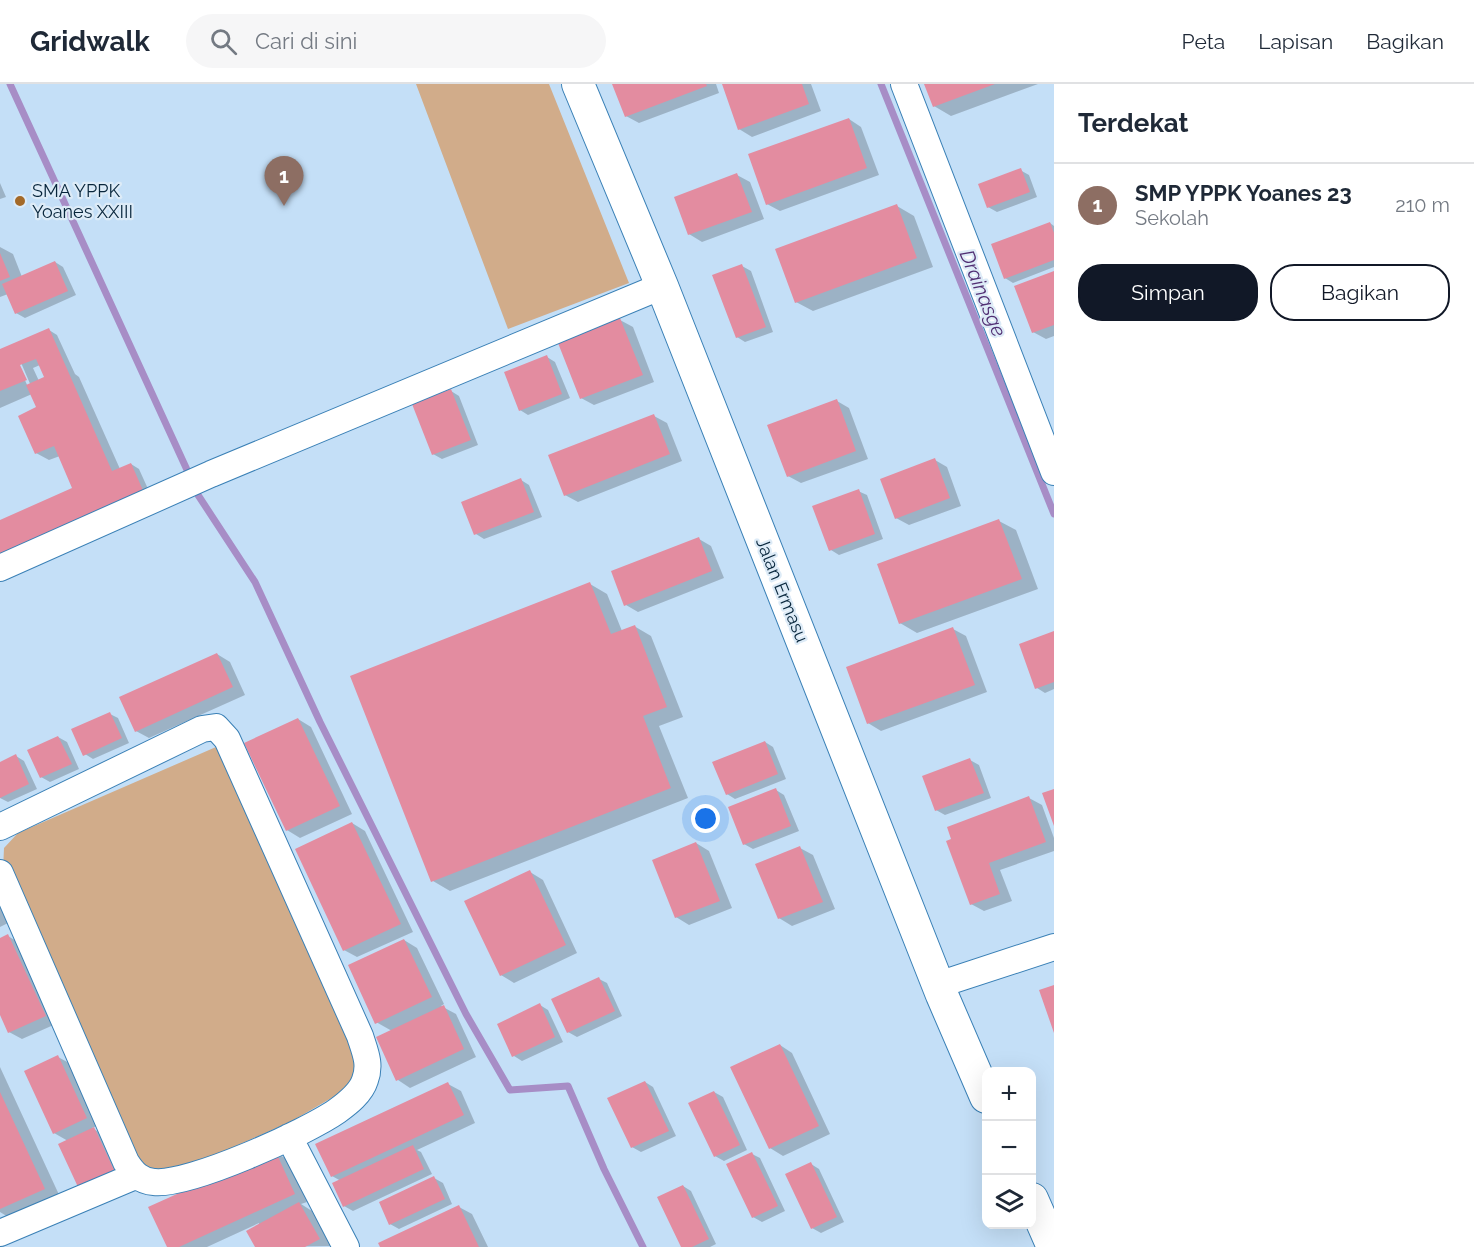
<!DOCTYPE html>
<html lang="id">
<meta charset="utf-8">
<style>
:root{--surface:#fff;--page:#f6f6f7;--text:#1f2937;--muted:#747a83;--line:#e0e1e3;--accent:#111827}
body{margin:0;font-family:Raleway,sans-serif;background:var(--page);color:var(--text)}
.controls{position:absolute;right:18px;bottom:18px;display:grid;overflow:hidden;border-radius:12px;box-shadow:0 6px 24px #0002}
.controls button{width:54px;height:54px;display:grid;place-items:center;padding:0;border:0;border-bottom:2px solid var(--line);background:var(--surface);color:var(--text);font:30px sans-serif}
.you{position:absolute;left:706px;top:735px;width:21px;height:21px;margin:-15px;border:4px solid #fff;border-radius:50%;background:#1a73e8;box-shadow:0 0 0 9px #1a73e833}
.badge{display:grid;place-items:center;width:39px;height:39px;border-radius:50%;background:var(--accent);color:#fff;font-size:20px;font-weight:700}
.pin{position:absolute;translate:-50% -50px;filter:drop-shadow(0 2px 3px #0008)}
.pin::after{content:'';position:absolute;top:32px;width:21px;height:18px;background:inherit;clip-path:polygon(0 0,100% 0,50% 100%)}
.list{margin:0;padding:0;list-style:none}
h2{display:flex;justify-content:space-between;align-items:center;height:78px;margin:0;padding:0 24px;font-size:26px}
h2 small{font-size:20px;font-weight:400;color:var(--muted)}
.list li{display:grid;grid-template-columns:39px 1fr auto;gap:18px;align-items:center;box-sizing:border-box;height:84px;padding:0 24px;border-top:2px solid var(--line)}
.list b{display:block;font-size:22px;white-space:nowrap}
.list p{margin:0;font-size:20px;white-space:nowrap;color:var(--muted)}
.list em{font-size:20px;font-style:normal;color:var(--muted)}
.actions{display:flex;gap:12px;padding:18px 24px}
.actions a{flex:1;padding:14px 0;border:2px solid var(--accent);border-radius:24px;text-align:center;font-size:21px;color:var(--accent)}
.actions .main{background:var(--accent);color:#fff}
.icon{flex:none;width:33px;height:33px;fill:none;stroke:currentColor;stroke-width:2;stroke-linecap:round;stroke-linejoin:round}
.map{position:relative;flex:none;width:1054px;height:1163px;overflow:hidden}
header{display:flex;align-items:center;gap:36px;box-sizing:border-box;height:84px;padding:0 30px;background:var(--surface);border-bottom:2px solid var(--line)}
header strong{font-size:28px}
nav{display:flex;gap:33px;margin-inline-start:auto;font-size:21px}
.search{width:420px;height:54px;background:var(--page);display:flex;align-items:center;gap:15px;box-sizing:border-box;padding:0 21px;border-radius:33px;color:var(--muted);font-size:22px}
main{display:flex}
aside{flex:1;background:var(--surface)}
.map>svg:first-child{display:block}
</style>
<header>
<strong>Gridwalk</strong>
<div class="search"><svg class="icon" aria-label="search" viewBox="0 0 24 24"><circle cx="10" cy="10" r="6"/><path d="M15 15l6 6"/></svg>Cari di sini</div>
<nav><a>Peta</a><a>Lapisan</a><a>Bagikan</a></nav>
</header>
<main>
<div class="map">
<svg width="1054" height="1163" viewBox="0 0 1054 1163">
<rect width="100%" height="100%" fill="#c4dff7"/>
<!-- green -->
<path fill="#d1ac8a" d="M416,0H549L629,199L508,245Z
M216,663L230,669L360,984L352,1002L292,1037L173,1090L132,1081L3,787L4,764L18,749Z"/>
<!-- shadow -->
<path fill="#0003" fill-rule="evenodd" d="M614,0H716L719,9L639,39L626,32Z
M727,0H811L821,27L752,53L739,45Z
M926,0H1038L951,32L934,22Z
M849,35L861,43L879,91L780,127L767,120Z
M1020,86L1029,91L1037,113L997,128L988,123Z
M737,91L750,98L764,135L702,158L689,150Z
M0,99L6,113L0,115Z
M897,122L914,132L933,183L813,227L796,218Z
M1050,139L1054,142V183L1013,199L1005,194Z
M0,163L13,170L22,193L55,178L63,183L76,211L25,234L16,229L8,210L0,213Z
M742,182L751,187L773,248L745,258L737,253Z
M1054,189V252L1046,255L1033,248Z
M620,236L633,243L654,298L594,321L581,314Z
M49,246L57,251L75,290L79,293L120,385L131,380L139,385L153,416L0,438L74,405L60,372L49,376L36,369L38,324L32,310L0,324V267ZM15,274H19L31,302L28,303ZM40,281L47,294L39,297L33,284Z
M547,273L555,278L570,314L528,331L520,326Z
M451,307L459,312L478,361L442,375L433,370Z
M837,317L849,324L868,375L801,399L788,392Z
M654,332L667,339L682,377L578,418L565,411Z
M935,376L947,383L961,422L909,441L896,434Z
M521,396L529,401L542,433L484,455L476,450Z
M858,407L867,411L883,455L839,471L831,466Z
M999,437L1016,446L1038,505L917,549L900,539Z
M699,455L711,462L724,494L638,528L626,521Z
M590,500L607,510L622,547L634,542L651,552L683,633L659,642L688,714L450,807L433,797Z
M953,545L966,552L987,608L881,647L868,639Z
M1054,548V605L1045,609L1037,604Z
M217,570L230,578L245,611L149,654L136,647Z
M110,630L118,634L129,659L93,675L85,670Z
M298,635L311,643L352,730L300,754L287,746Z
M58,653L67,658L79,685L50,698L41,693Z
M765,658L773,663L786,695L735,715L727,710Z
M16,672L24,677L37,705L8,718L0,714V679Z
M970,676L979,681L991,714L945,731L936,726Z
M776,706L784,711L799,747L753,765L744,760Z
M1029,714L1042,721L1054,754V767L1000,786L1012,817L984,827L971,820L948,758Z
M352,739L365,747L413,848L357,873L344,866Z
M696,759L709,767L732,824L689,841L676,833Z
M800,764L813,771L835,825L792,842L779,834Z
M530,788L543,796L577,869L514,899L501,891Z
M0,805L14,836L0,843Z
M8,852L21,860L58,939L22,955L9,948L0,927V856Z
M404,856L417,864L444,920L441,922L456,930L476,973L410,1004L398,996L392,947L376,938Z
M599,895L607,899L622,932L577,953L568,948Z
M540,921L548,926L563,958L522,977L514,972Z
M780,961L792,969L830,1050L783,1072L770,1064L732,984Z
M58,973L71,980L99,1041L92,1044L102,1050L121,1091L87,1107L68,1057L54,1049Z
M0,983L61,1115L13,1136L0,1128Z
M645,998L653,1003L676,1052L641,1068L632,1063Z
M448,1000L461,1007L475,1039L417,1066L421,1068L432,1090L353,1127L344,1122L341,1097L332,1092Z
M714,1008L723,1013L747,1066L724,1077L715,1072Z
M274,1068L287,1075L307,1118L301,1120L312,1127L332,1162L257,1163L259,1139L207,1163H168Z
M752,1070L760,1074L785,1127L762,1138L753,1133L728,1080Z
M811,1080L819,1085L844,1138L821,1149L812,1144Z
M434,1094L443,1099L452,1120L399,1145L390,1140Z
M683,1102L691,1107L716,1160L710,1163H683Z
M459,1123L472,1130L488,1163H382Z"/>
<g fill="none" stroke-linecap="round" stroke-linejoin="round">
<!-- stream -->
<path stroke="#a78dc6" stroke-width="7" d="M10,0L188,388
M881,0L1054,430
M198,411L255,498L320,638L466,930L510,1006L568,1002L604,1085L643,1163"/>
</g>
<!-- building -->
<path fill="#e38ca0" d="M612,0H706L707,2L625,33Z
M722,0H802L809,20L738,46Z
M924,0H995L933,23Z
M849,34L867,84L766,121L748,70Z
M1021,84L1030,108L987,124L978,100Z
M737,89L752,128L688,151L674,113Z
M897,120L917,174L795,219L775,165Z
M1050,138L1054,149V176L1004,195L991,160Z
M0,169L10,193L0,197Z
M55,177L68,207L15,230L2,200Z
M742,180L766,243L736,254L712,191Z
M1054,187V241L1032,249L1014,202Z
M620,234L643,291L580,315L558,259Z
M49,244L112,387L131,379L145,411L0,474V436L72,404L54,362L35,370L18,332L36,323L26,301L44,293L36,275L20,281L27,296L0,307V265Z
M547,271L562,310L519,327L504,288Z
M451,305L471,356L432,371L412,320Z
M837,315L856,367L787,393L767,341Z
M654,330L670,370L564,412L548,371Z
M935,374L950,414L895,435L880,395Z
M521,394L534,428L474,451L461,418Z
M859,405L875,450L829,467L812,422Z
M999,435L1022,495L899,540L877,480Z
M699,453L712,487L624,522L611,487Z
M590,498L611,550L635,541L667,623L643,632L671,704L431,798L350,592Z
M953,543L975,601L867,640L846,583Z
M1054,547V598L1035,605L1019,560Z
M217,569L233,603L135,648L119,613Z
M110,628L122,654L83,672L71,645Z
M298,634L340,722L286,747L244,659Z
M58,652L72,680L40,694L27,666Z
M765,657L778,690L726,711L712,678Z
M16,670L29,700L0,714V678Z
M970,674L984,709L935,727L922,692Z
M776,704L791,742L743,761L728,723Z
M1054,705V742L1042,709Z
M1029,712L1046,758L989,779L1000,810L970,821L946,757L951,755L947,743Z
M352,738L401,840L343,867L295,765Z
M696,758L720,817L675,834L652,776Z
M800,762L823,818L778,835L755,780Z
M530,786L566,861L500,892L464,817Z
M8,850L46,932L8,949L0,931V854Z
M404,855L432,913L375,940L348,881Z
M599,893L615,927L567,949L551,915Z
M1054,901V949L1039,906Z
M540,919L555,953L512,973L497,940Z
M444,921L464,965L396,997L376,953Z
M780,960L819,1042L769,1065L730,983Z
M58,971L87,1034L53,1050L24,987Z
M645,997L669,1047L631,1064L607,1014Z
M448,998L464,1031L331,1093L315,1060Z
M714,1007L740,1061L714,1073L688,1019Z
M0,1008L45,1105L0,1125Z
M94,1043L114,1086L78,1103L58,1060Z
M413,1061L424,1085L343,1123L332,1099Z
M275,1066L295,1110L179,1163H167L148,1123Z
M752,1068L778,1122L752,1134L726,1080Z
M811,1078L837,1133L811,1145L785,1090Z
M434,1092L445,1115L389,1141L379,1118Z
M683,1101L709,1155L692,1163H681L657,1113Z
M299,1118L320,1155L305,1163H255L246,1147Z
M459,1121L479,1163H380L378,1159Z"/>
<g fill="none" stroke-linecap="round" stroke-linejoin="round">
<!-- minor casing -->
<g stroke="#3a80b6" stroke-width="28">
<path id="minor" d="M904,0L1054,388
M0,484L211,390L662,202
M0,743L202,645L216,643L227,655L360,952C365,968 371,980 365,996C361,1009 348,1019 337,1027C307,1048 189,1102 154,1098C140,1097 133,1089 126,1078L0,789
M938,901L1054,863
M289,1053L346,1163
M0,1149L135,1092"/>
</g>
<!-- tertiary casing -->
<g stroke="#3a80b6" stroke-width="34">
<path id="tertiary" d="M578,0L662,202L942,911L986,1013
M1032,1115L1053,1163"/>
</g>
<!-- minor -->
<use href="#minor" stroke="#fff" stroke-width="26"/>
<!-- tertiary -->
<use href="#tertiary" stroke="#fff" stroke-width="32"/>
</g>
<!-- markers -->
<circle fill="#a36928" stroke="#ddebf7" stroke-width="2" cx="20" cy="117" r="6"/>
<g text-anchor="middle" stroke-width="4.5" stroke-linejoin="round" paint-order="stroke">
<!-- poi labels -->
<g font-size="18" fill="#08263c" stroke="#ddebf7" text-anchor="start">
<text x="32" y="113">SMA YPPK<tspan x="32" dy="21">Yoanes XXIII</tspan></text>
</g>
<!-- street labels -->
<g font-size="18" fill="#08263c" stroke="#ddebf7">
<text transform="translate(782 506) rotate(68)" y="6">Jalan Ermasu</text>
</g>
<!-- water labels -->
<g font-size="20" font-style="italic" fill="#512f73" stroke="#ddebf7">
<text transform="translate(983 209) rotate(68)" y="7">Drainasge</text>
</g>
</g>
</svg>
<div class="controls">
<button>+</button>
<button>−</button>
<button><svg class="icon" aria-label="layers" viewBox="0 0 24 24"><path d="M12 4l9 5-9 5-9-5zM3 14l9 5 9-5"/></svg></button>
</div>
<div class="you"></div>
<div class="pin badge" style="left:284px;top:122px;background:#8d6e63">1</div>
</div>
<aside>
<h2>Terdekat<small></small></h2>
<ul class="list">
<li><span class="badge" style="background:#8d6e63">1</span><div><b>SMP YPPK Yoanes 23</b><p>Sekolah</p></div><em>210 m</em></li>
</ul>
<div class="actions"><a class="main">Simpan</a><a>Bagikan</a></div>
</aside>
</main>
